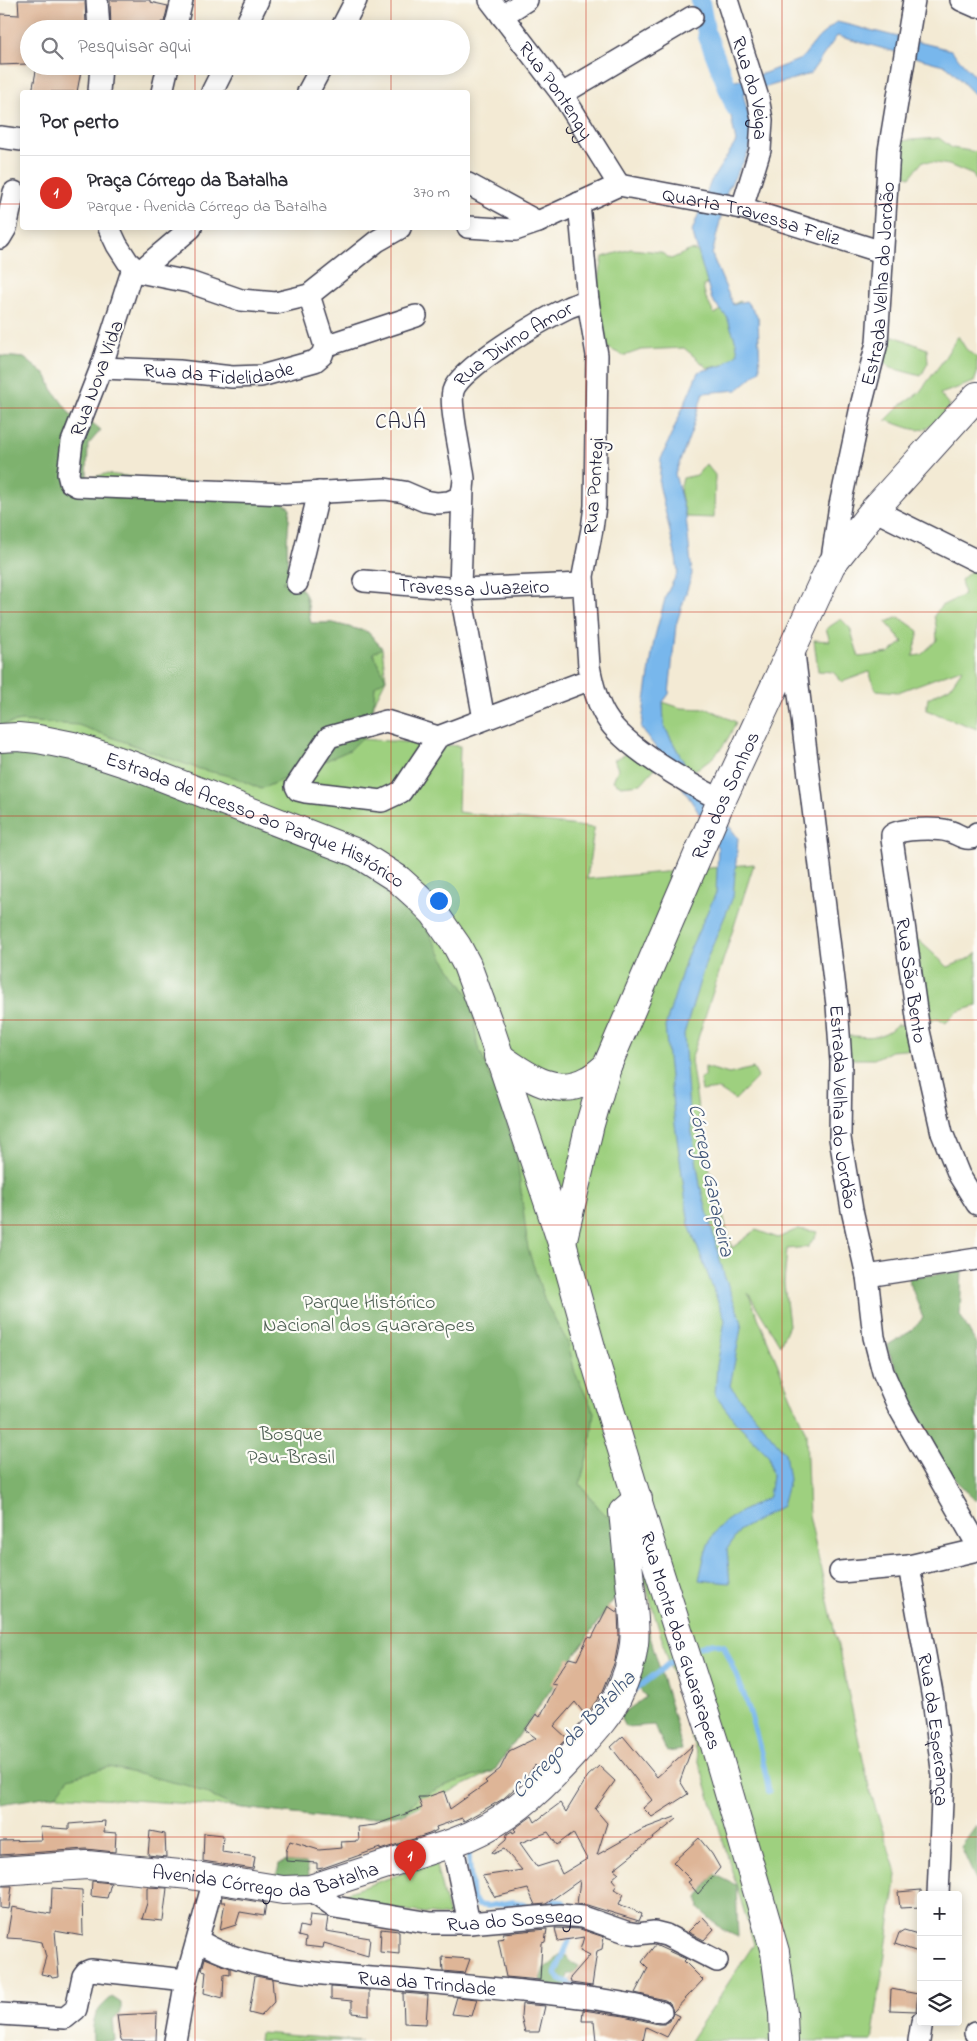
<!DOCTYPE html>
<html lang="pt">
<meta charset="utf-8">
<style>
:root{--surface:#fff;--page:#f7f7f7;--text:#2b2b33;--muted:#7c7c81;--line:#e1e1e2;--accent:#d93025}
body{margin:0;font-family:"Indie Flower",sans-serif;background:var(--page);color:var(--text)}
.controls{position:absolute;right:15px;bottom:15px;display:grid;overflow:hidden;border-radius:5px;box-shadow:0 2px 12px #0003}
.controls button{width:45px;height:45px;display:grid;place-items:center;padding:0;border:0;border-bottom:1px solid var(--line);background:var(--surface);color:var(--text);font:25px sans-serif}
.you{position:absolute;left:438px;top:900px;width:18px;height:18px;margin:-12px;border:4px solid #fff;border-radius:50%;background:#1a73e8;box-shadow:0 0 0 8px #1a73e833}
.badge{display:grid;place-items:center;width:32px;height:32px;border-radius:50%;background:var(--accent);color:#fff;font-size:16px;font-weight:700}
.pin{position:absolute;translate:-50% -41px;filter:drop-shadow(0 1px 2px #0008)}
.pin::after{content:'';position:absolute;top:26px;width:18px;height:15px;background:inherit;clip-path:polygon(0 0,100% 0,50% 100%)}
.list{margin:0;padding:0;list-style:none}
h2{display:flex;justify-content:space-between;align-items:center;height:65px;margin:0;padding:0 20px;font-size:21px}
h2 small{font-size:16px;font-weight:400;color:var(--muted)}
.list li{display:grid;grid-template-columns:32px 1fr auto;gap:15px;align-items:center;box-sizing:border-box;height:75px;padding:0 20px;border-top:1px solid var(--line)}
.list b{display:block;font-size:19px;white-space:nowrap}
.list p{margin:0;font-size:16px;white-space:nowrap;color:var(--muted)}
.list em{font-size:16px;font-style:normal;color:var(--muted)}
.icon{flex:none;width:28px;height:28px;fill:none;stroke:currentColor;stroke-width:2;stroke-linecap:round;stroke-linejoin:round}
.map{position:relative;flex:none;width:977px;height:2041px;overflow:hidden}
.search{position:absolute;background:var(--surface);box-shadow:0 2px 12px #0003;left:20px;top:20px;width:450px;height:55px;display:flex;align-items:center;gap:12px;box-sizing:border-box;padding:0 18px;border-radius:28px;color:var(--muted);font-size:19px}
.panel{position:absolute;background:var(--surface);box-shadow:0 2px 12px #0003;left:20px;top:90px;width:450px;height:140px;border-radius:5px}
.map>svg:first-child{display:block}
</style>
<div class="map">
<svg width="977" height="2041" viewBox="0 0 977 2041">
<rect width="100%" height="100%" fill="#fdfcf7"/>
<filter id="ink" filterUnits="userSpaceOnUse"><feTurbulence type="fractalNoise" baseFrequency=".02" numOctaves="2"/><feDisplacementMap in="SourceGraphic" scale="10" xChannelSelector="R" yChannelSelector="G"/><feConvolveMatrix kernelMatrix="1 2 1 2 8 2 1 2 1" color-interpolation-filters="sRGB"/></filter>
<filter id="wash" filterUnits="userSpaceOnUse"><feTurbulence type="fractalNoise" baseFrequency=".0096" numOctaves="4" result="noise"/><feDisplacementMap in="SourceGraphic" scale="20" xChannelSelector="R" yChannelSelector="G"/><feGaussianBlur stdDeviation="1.12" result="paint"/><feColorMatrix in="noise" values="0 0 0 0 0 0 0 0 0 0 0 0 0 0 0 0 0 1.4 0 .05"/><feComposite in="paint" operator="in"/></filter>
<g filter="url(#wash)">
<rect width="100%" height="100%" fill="#f3ead4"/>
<!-- green -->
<path fill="#9ed07f" stroke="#60795d" d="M939,138L952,148L977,152V183L973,175L949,165L923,161L910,177L898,173L897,141Z
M631,249L660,252L671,259L691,250L712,255L720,276L703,286L706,298L714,314L740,301L758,317L759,352L724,365L708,368L684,348L641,350L624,356L604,346L595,302L603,257Z
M894,336L927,349L928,363L921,376L891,368L882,361V343Z
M958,336L966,349L977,358V374L974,382L940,394L950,406C923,437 923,433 886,420L901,405L919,393L942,362Z
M0,356L24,358L47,376L52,389L71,415H83L87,479L105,474L269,491L290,508L287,542L288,579C310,589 308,603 310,623H333L368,632L382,648L386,679L374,703L371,733L361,739L460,746L458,812L594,828L587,879L754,864L691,1060L704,1149L732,1248L756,1230L778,1238L798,1229L818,1232L808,1247L787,1249L784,1283L789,1325L780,1345L748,1293L806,1433L809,1515L870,1791L897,1875L872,2041H690L754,1944L639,1563L494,1771L403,1814L346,1820L235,1807L56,1795L0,1803Z
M706,464L715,475L714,518L686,517L680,490L683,478L697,475Z
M971,571L977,572V729L926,710L928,698L950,687L963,668L898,692L876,690L869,672L842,682L833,672L818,671L814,640L830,641L826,629L841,619L850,628L859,657L889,653L903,642L886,622L899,617L919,631L913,656L921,655L937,640L936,625L934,616L941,606L964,595L961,580Z
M663,702L681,708L708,709L736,722C727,744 712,764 689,772L664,726Z
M631,751L655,768L641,784L621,786L613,781L618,769L614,760Z
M914,936L948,967L970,958L977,952V1006L956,1012L946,1023L938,1018L927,1023Z
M896,1025H912L917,1049L891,1051L874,1059H844L843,1036C864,1035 880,1042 896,1025Z
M705,1067L729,1074L753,1068L758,1077L735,1100L718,1089L702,1091L700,1078L705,1076Z
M435,1862L449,1916L326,1900Z
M260,2033L362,2041H259Z"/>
<!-- forest -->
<path fill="#7eb26e" stroke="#506a54" d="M0,356L24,358L47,376L52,389L71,415H83L101,430L88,445L87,479L269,491L290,508L287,542L288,579L282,582L304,591L311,623H333L368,632L382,648L373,653L386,679L375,686L371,733L361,739L350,750L261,789L234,777L199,769L78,725L21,721L0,725Z
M27,742L262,809L426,908L427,930L443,958L472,1000L477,1043L503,1109L517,1158L528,1249L545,1301L568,1343L575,1373L594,1412L590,1446L580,1484L599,1508L623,1532L639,1563L494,1771L454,1782L418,1797L403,1814L346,1820L235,1807L189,1786L109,1767L69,1778L56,1795L0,1804V746Z
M962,1271L960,1315L977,1345V1501L956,1481L934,1448L886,1346L911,1331L923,1318L908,1278Z
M646,1623L675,1720L682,1750L667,1752L654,1725L626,1727L620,1715L646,1697L635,1684Z
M977,1825V1889L974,1876L961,1847Z
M286,1861L307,1863L309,1875L296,1885L276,1880L279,1864Z
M714,1874L736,1885L738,1937L723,1930L699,1909L698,1898Z
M565,1954L571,1962L579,1966L574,1974H568L565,1994L540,1980L544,1968L553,1963L559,1955Z
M112,1997L121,2003V2012L113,2019L115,2041H93C92,2018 94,2012 112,1997Z"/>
<!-- water -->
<path fill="#78b7ec" stroke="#4d6c94" d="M837,22L951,50L977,79V97L947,66L837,36L810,74L743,94L754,137L746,157L727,191L712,255L733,305L746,301L758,317L760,370L737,390L703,393L692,430L675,474L686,517L692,574L676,625L669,694L663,702L664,726L689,772L738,838L733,897L706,961L684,1034L689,1113L700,1185L724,1275L742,1323L730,1386L785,1453L789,1480L782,1506L740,1530L727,1549L730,1583L699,1580C703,1563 706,1541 718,1528C731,1515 753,1506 769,1497L772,1476L769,1456L735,1421L715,1395L717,1366L725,1320L689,1225L674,1117L665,1027L687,956L716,893L718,848L697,810L662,756L641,728L654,640L666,595L678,572L676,558L659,484L661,459L698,372L724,365L738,353L736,342L727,317L712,300L692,231L711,181L736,142L731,116L717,86L765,73L801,59L819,37Z"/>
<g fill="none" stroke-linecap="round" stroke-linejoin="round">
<!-- stream -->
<path stroke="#78b7ec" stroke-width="5.5" d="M700,1647L712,1643L724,1646C746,1693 760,1741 769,1792
M631,1693L671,1662
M468,1845L472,1897L478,1905L488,1906L513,1902L531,1907L544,1900L563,1902L569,1910
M569,1932V1941L555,1974L561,1980L587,1988"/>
<!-- canal -->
<path stroke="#78b7ec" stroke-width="19" d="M700,0L705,27
M707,35L735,107"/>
</g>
<g id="blocks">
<!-- building -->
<path fill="#deb597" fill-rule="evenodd" d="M18,0H85L86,26L36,22V29H29L27,31V64L0,65V14L19,15Z
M110,0H150V2L168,6L164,22H161L160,29H111Z
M37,66H82L77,92H32Z
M608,1606L618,1613L619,1637L615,1661L603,1691L586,1716L575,1702L554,1726L567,1738L538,1768L535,1765L525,1779L503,1799L464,1821L462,1818L436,1827L437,1830L429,1834L380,1850V1848L323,1868L317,1869V1863L286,1861V1851L290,1841L319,1850L342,1848L341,1842L359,1841L358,1827L375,1825L422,1808L418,1797H427L444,1791L450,1809L487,1783L485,1781L500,1769L509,1751L536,1738L525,1730L536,1714L540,1717L556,1685L551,1684L569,1658L577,1660L588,1637L592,1638Z
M623,1736L657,1777L693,1745L680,1781L688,1794L652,1817L643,1808L652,1800L611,1747Z
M599,1766L615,1781L595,1809L607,1823L597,1855L643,1829L675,1817L677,1819L614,1869L619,1873L612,1879L617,1885L614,1889L624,1894L619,1904L642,1914L639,1921L587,1905L577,1904L580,1880L546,1904L535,1905L528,1889L495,1897L482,1876L522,1870L504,1849L493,1854L492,1852L506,1840L507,1834L512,1831L513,1833L516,1831L514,1829L532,1816L535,1822L560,1803L566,1812L588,1776ZM548,1832L557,1845L573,1833L587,1859L562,1874L556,1861L537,1867L520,1843Z
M105,1821L104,1832L116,1833L115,1852L86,1849L0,1855V1841L42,1840L40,1827L69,1829V1824Z
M150,1831L165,1834L166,1857L148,1855Z
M204,1833L223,1835L222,1852L255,1857L253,1869L203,1861Z
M699,1838L712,1854L720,1868L698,1894L688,1882L691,1880L673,1862Z
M92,1881L111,1883L107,1898L91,1896Z
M0,1886H12L9,1909L0,1908Z
M147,1887L167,1888L163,1921L142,1919L147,1903Z
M52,1888L82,1890L83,1936L55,1931L59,1977L52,1978L51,1976L41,1974L46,1957L42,1942L24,1939L7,1938L12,1907L51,1914Z
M921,1890V1907L900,1908L898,1892Z
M222,1896L266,1903L264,1916L240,1912L236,1925L220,1930L225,1902H221Z
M310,1915L328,1917L326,1931L370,1938L368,1956L324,1943L323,1948L305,1946L306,1938L298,1936L300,1926L308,1928Z
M703,1917L714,1929L704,1940L688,1932Z
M555,1928L580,1929L604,1937L602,1949L597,1951L592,1986L571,1983L570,1978L590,1955L580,1950L584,1937L558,1941Z
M381,1929L399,1931V1954L380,1952Z
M547,1929L545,1942L542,1943L540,1980L506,1977L498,1939L504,1938L503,1933Z
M904,1930L921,1935V1953L895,1944L899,1933Z
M655,1945L686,1959L684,1961L703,1980L673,2012L670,2003L665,2000L635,1993L648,1968L642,1962Z
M442,1957L470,1959L465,1973L443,1971Z
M205,1958L230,1968V1975L224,1974L223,1998L204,1993L206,1971L202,1970Z
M255,1976L272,1979L274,2002L261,2016L249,2013Z
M331,1987L369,1990V2015L352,2013V2001L331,1999Z
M891,1989L918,1994L916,2011L890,2010Z
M403,1993L428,1995L426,2024L404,2023Z
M457,1997L477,1999L472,2016L452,2014Z
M522,2004L545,2006L539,2032H525L521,2016Z
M583,2010L624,2016L658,2024H664L670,2021L673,2013L679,2016L667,2037L646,2027L643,2041L626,2039V2041H596L594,2021H582Z
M157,2013L156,2041H122L120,2037L117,2015Z"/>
</g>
</g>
<g filter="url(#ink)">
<use href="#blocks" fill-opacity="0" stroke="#414052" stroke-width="1"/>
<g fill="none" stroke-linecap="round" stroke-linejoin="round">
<!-- street casing -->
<g stroke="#414052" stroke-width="24">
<g id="street">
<path d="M97,0L99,29"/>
<path id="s1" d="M490,0L562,94L619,185"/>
<path id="s2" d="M727,0L758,98L762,120L760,150L742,208"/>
<path d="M961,0L977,7"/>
<path d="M502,16L527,0"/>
<path d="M175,29L182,0"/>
<path d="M244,29L258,0"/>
<path d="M341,29L356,0"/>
<path d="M99,92L101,66"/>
<path d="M162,92L168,66"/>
<path d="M212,92L225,66"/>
<path d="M308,92L322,66"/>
<path d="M562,94L692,17"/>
<path d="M0,137L22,140"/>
<path d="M468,184L538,222"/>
<path id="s3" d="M619,185L742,208L882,252"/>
<path d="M579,203L588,301L597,355L595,506L592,529L583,576L589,666C592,682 597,703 606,717C624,747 689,784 721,800"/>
<path d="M468,227L515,230L538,222L619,185"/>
<path d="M109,228L117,245L128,262L139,272L189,282L241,300L276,303L309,295L377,241L400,228"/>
<path d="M0,238L6,228L14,192"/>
<path id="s4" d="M133,268L101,368L72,442L68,474L70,482L77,486L286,494L385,489L404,492L425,501L437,503L449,502L460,497L463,489L464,479C462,459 449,406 453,391C459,368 544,319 567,308C573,305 581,303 588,301"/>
<path d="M139,272L191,228"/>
<path d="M325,346L416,316"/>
<path id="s5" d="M101,368L179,371L232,377L261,376L315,361L322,355L325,346L309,295"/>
<path d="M463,489L460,589L484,719"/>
<path d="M874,510L977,561"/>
<path id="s6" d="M831,565L840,505L862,402L877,343L889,151L914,0"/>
<path id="s7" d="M364,581L460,589L583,584"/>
<path d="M297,583L319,492"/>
<path id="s8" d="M793,645L837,1005L841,1062L840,1138L852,1210L867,1276L874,1337L883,1372L898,1406L977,1544"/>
<path d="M438,737L401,792L382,801L306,792L298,790L296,786L329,737L386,721L438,737L591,679"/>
<path id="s9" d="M977,833C976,835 973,837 971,838C964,840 955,832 948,831C937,828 900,828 892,835V839L919,1031L942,1133L959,1175L977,1204"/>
<path d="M867,1276L977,1259"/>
<path id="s10" d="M909,1566L933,1699L943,1777L938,1895"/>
<path d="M840,1572L909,1566L977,1550"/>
<path d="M452,1843L469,1923"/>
<path id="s11" d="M310,1889L335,1907L431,1923H469L560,1915L583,1917L626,1932L638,1934L654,1932L666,1935L717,1961"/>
<path id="s12" d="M198,1940C245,1971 330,1975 386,1979C431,1982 477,1987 522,1991C570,1996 615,1999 661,2012"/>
<path d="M0,2014L65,2018L76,2009L83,1976L86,1972L91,1970L186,1980"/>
<path d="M975,2033L977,2034"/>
<path d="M175,2041L186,1980L214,1880"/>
<path d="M919,2041L922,2022"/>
</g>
</g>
<!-- secondary casing -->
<g stroke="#414052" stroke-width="30">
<g id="secondary">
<path id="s13" d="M0,738L18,737L38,739L73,746L131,765L357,853L398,879L418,897L434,913L457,946L467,965L489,1025L562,1243L592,1351L658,1568L715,1745L775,1952L783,2013L784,2041"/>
<path d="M498,1056C524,1074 555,1099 588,1080C595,1077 601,1071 607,1066"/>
<path id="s14" d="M562,1243L590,1124L607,1066L718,808L831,565L874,510L977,396"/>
<path id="s15" d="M0,1871L87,1865L190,1875L283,1890L310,1889L452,1843C504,1825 539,1792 575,1752C590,1735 607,1718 617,1698C625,1682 632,1662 634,1644C636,1627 633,1608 631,1591C628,1565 626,1538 623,1512L638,1499"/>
</g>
</g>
<!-- street -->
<use href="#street" stroke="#fff" stroke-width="21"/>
<!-- secondary -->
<use href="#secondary" stroke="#fff" stroke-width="28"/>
</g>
</g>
<!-- grid -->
<path fill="none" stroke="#c8321e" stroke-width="1" stroke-opacity="0.55" d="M195,0V29M391,0V29M586,0V2041M782,0V2041M195,66V92M391,66V92M0,204H22M468,204H977M195,228V2041M391,228V2041M0,408H977M0,612H977M0,816H977M0,1020H977M0,1225H977M0,1429H977M0,1633H977M0,1837H977"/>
<g text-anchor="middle" stroke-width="4.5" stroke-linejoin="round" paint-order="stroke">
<!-- street labels -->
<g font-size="20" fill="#22223b" stroke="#fdfcf7">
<text dy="7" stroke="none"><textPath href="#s2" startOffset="92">Rua do Veiga</textPath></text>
<text dy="7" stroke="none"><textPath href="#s1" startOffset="112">Rua Pontengy</textPath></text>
<text dy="7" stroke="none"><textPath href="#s3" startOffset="136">Quarta Travessa Feliz</textPath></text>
<text dy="7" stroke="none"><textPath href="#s6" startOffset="286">Estrada Velha do Jordão</textPath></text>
<text dy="7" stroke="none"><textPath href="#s4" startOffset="805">Rua Divino Amor</textPath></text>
<text dy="7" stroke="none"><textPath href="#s5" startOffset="118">Rua da Fidelidade</textPath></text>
<text transform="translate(96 378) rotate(-70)" y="7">Rua Nova Vida</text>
<text transform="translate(593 486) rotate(-86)" y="7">Rua Pontegi</text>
<text dy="7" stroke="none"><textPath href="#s7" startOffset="110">Travessa Juazeiro</textPath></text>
<text dy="7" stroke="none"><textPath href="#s14" startOffset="478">Rua dos Sonhos</textPath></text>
<text dy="7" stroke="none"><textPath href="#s13" startOffset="271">Estrada de Acesso ao Parque Histórico</textPath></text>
<text dy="7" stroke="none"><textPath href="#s9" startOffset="236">Rua São Bento</textPath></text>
<text dy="7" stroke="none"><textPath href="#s8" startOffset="465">Estrada Velha do Jordão</textPath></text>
<text dy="7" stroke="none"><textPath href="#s13" startOffset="1246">Rua Monte dos Guararapes</textPath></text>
<text dy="7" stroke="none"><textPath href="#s10" startOffset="166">Rua da Esperança</textPath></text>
<text dy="7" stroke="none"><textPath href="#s15" startOffset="268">Avenida Córrego da Batalha</textPath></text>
<text dy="7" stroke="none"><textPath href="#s11" startOffset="212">Rua do Sossego</textPath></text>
<text dy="7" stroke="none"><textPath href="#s12" startOffset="235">Rua da Trindade</textPath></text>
</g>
<!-- park labels -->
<g font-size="20" fill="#4d5f53" stroke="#fdfcf7">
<text x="369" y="1308">Parque Histórico<tspan x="369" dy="23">Nacional dos Guararapes</tspan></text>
<text x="291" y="1440">Bosque<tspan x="291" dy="23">Pau-Brasil</tspan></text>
</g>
<!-- neighbourhood labels -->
<g font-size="21" letter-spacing="1" fill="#22223b" stroke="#fdfcf7">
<text x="401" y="428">CAJÁ</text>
</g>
<!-- water labels -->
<g font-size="21" font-style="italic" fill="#405679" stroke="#fdfcf7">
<text transform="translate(712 1180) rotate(78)" y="7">Córrego Garapeira</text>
<text transform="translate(573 1734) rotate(-46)" y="7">Córrego da Batalha</text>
</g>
</g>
</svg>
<div class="controls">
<button>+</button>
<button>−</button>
<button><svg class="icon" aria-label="layers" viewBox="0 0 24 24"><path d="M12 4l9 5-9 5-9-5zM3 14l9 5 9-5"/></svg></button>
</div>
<div class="you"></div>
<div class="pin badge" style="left:410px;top:1881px">1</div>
<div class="search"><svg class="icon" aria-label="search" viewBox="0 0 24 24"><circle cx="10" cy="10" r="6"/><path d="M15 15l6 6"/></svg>Pesquisar aqui</div>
<section class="panel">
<h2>Por perto<small></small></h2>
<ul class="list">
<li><span class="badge">1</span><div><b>Praça Córrego da Batalha</b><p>Parque · Avenida Córrego da Batalha</p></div><em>370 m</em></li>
</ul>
</section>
</div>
